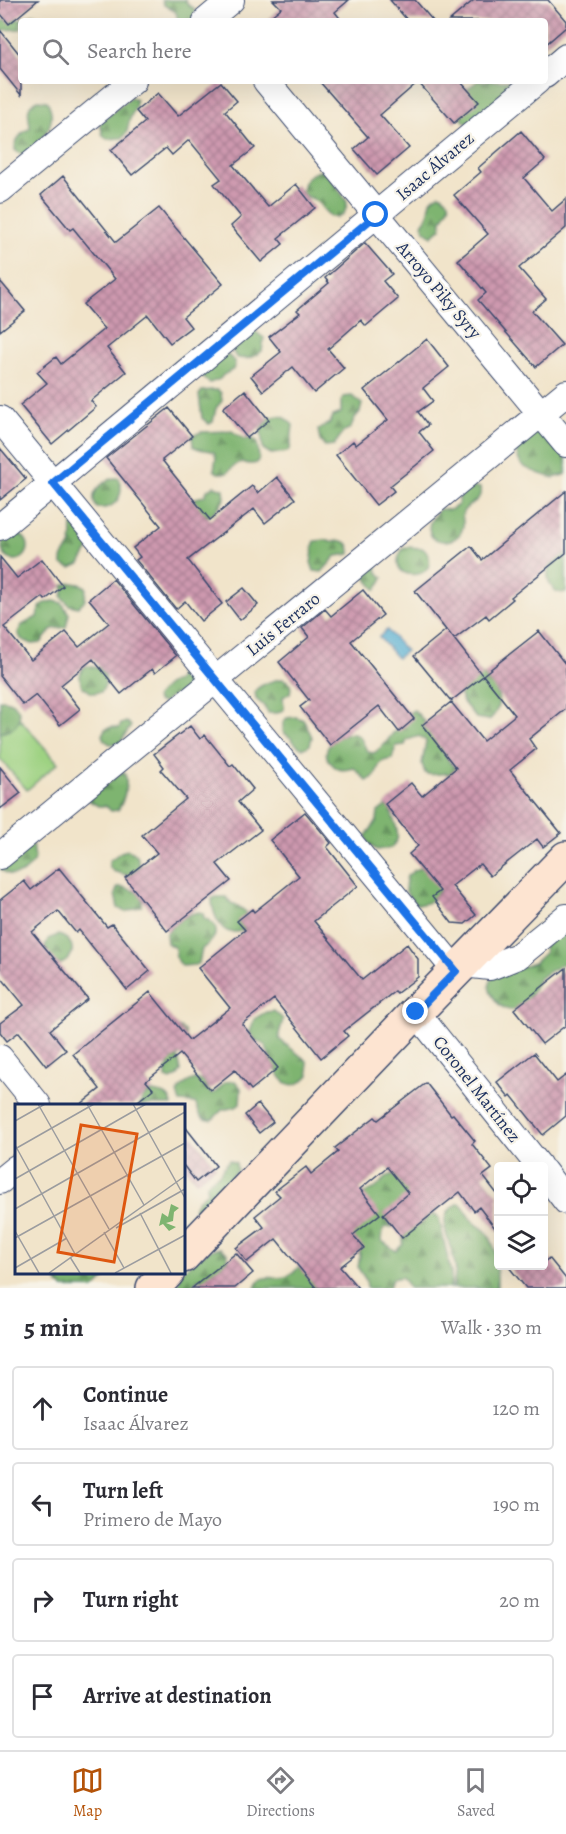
<!DOCTYPE html>
<meta charset="utf-8">
<style>
:root{--surface:#fff;--page:#f7f7f7;--text:#2b2b33;--muted:#7c7c81;--line:#e1e1e2;--accent:#b45309}
body{margin:0;font-family:Alegreya,serif;background:var(--page);color:var(--text)}
.controls{position:absolute;right:18px;bottom:18px;display:grid;overflow:hidden;border-radius:6px;box-shadow:0 6px 24px #0002}
.controls button{width:54px;height:54px;display:grid;place-items:center;padding:0;border:0;border-bottom:2px solid var(--line);background:var(--surface);color:var(--text);font:30px sans-serif}
.stop{position:absolute;width:18px;height:18px;margin:-14px;border:4px solid #1a73e8;border-radius:50%;background:#fff}
.stop.end{background:#1a73e8;border-color:#fff;box-shadow:0 2px 6px #0008}
.list{margin:0;padding:0;list-style:none}
h2{display:flex;justify-content:space-between;align-items:center;height:78px;margin:0;padding:0 24px;font-size:26px}
h2 small{font-size:20px;font-weight:400;color:var(--muted)}
.list li{display:grid;grid-template-columns:39px 1fr auto;gap:18px;align-items:center;box-sizing:border-box;height:84px;margin:0 12px 12px;padding:0 12px;border:2px solid var(--line);border-radius:6px}
.list b{display:block;font-size:22px;white-space:nowrap}
.list p{margin:0;font-size:20px;white-space:nowrap;color:var(--muted)}
.list em{font-size:20px;font-style:normal;color:var(--muted)}
.icon{flex:none;width:33px;height:33px;fill:none;stroke:currentColor;stroke-width:2;stroke-linecap:round;stroke-linejoin:round}
.map{position:relative;flex:none;width:566px;height:1288px;overflow:hidden}
.search{position:absolute;background:var(--surface);box-shadow:0 6px 24px #0002;left:18px;right:18px;top:18px;height:66px;display:flex;align-items:center;gap:15px;box-sizing:border-box;padding:0 21px;border-radius:6px;color:var(--muted);font-size:22px}
.sheet{height:462px;background:var(--surface)}
nav{display:flex;justify-content:space-around;align-items:center;box-sizing:border-box;height:84px;border-top:2px solid var(--line);background:var(--surface);font-size:16px;color:var(--muted)}
nav a{display:grid;justify-items:center;gap:3px}
nav .on{color:var(--accent)}
.map>svg:first-child{display:block}
</style>
<div class="map">
<svg width="566" height="1288" viewBox="0 0 566 1288">
<defs>
<pattern id="forest-firs" width="22" height="20" patternUnits="userSpaceOnUse" patternTransform="scale(1.5)"><rect width="22" height="20" fill="#7eb470"/><path d="M5 1l3.5 6h-7zM16 11l3.5 6h-7z" fill="#66935f"/></pattern>
<pattern id="building-cross-hatch" width="8" height="8" patternUnits="userSpaceOnUse" patternTransform="scale(1.5)"><rect width="8" height="8" fill="#ce99af"/><path d="M0 0l8 8M0 8l8-8" fill="none" stroke="#a67d92"/></pattern>
</defs>
<rect width="100%" height="100%" fill="#f7f3e8"/>
<filter id="ink" filterUnits="userSpaceOnUse"><feTurbulence type="fractalNoise" baseFrequency=".0167" numOctaves="2"/><feDisplacementMap in="SourceGraphic" scale="12" xChannelSelector="R" yChannelSelector="G"/><feConvolveMatrix kernelMatrix="1 2 1 2 8 2 1 2 1" color-interpolation-filters="sRGB"/></filter>
<filter id="wash" filterUnits="userSpaceOnUse"><feTurbulence type="fractalNoise" baseFrequency=".008" numOctaves="4" result="noise"/><feDisplacementMap in="SourceGraphic" scale="24" xChannelSelector="R" yChannelSelector="G"/><feGaussianBlur stdDeviation="1.35" result="paint"/><feColorMatrix in="noise" values="0 0 0 0 0 0 0 0 0 0 0 0 0 0 0 0 0 1.4 0 .05"/><feComposite in="paint" operator="in"/></filter>
<g filter="url(#wash)">
<rect width="100%" height="100%" fill="#f1e4ca"/>
<!-- green -->
<path fill="#9ed282" stroke="#5c8070" stroke-width="1.5" d="M6,703L58,763L27,790L0,759V709Z"/>
<!-- forest -->
<path fill="url(#forest-firs)" stroke="#4c7267" stroke-width="1.5" fill-rule="evenodd" d="M162,0H185L189,6L194,8L195,13L194,21H178L176,12L164,5Z
M34,14L39,16V21H21V29L3,30L0,41V21L21,19Z
M478,81H513L518,87L478,127L464,122L460,114L463,92Z
M131,97L136,100C137,110 132,111 130,119C127,128 129,133 122,138L107,139L103,136L100,123Z
M38,100L47,101C61,125 39,142 22,155L15,150C15,139 21,133 30,128C30,116 23,106 38,100Z
M325,169L347,202C347,208 346,211 342,215C330,224 323,206 315,200C311,197 306,197 302,193C302,177 311,173 325,169Z
M440,194C456,204 448,207 443,218C441,221 442,225 441,228L432,236L425,230L422,224C424,221 427,219 428,215C432,205 426,200 440,194Z
M252,329L264,338L262,351C254,357 246,361 236,357L231,349Z
M227,354L235,362L234,369L223,375L220,379L210,383L205,380L200,372Z
M212,390H218L221,393L222,401L216,408L213,422L209,424L202,418L199,395L202,391Z
M352,396L362,404L360,412L354,419L351,428L344,431L334,445L325,446L320,441L318,430L330,423L333,416L341,413V402L343,397Z
M278,416L284,417L293,425L290,449L287,452L271,454L263,449L261,430L269,418Z
M531,427L566,429V474C550,480 553,478 538,473C522,467 519,466 516,449Z
M232,431L244,439H253L257,442L259,458L257,463C240,468 247,453 227,473H218L214,470L216,457L214,452C207,449 201,451 193,446L192,436L201,432Z
M114,478H119C125,495 116,510 97,508C87,494 102,482 114,478Z
M214,486L224,489L225,499C218,507 213,517 201,518L192,499L204,496L208,489Z
M471,486L480,488C483,502 469,502 463,512C461,517 464,520 463,526C461,541 443,545 432,537C425,525 432,518 440,509L450,510L458,505L460,496Z
M72,524L92,544L80,564L71,568L62,565C61,554 66,554 70,546C73,541 71,531 72,524Z
M2 547a13 13 0 1 1 26 0a13 13 0 1 1-26 0Z
M325,540L332,542C342,538 351,542 350,554L336,556L322,572L314,571L311,562C314,555 311,548 315,541Z
M404,547L422,548L426,551C445,582 378,584 404,547Z
M566,553V592C551,597 544,576 550,565C553,559 560,556 566,553Z
M376,562L377,571L383,578L376,590L364,576L363,572Z
M72,583L80,584L86,587L85,600L78,607L69,605L62,597L64,585Z
M54,601L62,603L69,614L66,627L52,629L41,643L32,644L21,639L18,632L22,625L37,617C39,605 42,603 54,601Z
M86,666L99,668C107,675 108,683 101,692L92,693L82,686C79,679 79,670 86,666Z
M187,672L192,678L183,691L167,699L164,703L157,702L156,697C163,690 166,683 177,681L180,674Z
M478,673C499,678 506,707 489,720L476,718L463,702L459,693Z
M283,679C290,682 292,685 290,693L283,697L284,709L278,713H268L263,705L256,699L255,691C259,685 275,679 283,679Z
M0,700C23,699 29,728 0,733Z
M414,710L427,724L450,763L454,767H459L451,774C443,772 432,777 425,773L422,764L426,741L419,736L407,740L405,745L396,746L392,759C377,762 381,762 375,776L367,781L354,768C350,769 343,771 339,769C336,769 333,765 331,763C319,750 333,739 345,734C364,732 360,741 368,752L374,753L385,744L393,733L402,728L405,715Z
M296,717L304,720L312,737L310,745C300,752 297,745 291,738C288,736 285,734 283,732V722L287,718Z
M126,722L131,726L120,743L110,744L104,740L102,735L105,729L112,727L119,728L121,724Z
M123,771C130,780 124,801 118,810L111,811L106,806H98L88,800Z
M386,806L390,808C392,820 399,825 397,840L391,848L377,850L369,845L366,836L377,821L378,812Z
M33,845L35,858C29,872 13,882 0,868V856Z
M128,850L137,855L140,866L129,876L113,871L109,866V861L121,852Z
M433,863L441,888C435,898 428,906 416,904C405,893 403,891 407,876L415,870Z
M118,887H123L142,894V906L125,912L118,908L115,894Z
M216,897H226L233,905L238,906L246,912L248,922L244,930C240,931 235,933 230,932C218,929 212,910 212,899Z
M199,912L203,913L204,918C224,926 216,939 202,949L199,963L195,965L182,966L176,958L175,948L167,943L166,934C173,924 187,914 199,912Z
M566,922V960L564,963C557,968 547,971 540,978C535,982 535,989 531,994C519,1015 504,1015 492,995C488,988 489,984 492,977L534,963L545,953L544,946Z
M58,935C77,940 77,959 58,965L44,950L48,939Z
M274,1011L283,1019C282,1027 278,1031 279,1039L307,1061L309,1075C284,1103 273,1063 265,1045L253,1039L250,1032L254,1019L266,1012Z
M176,1026L185,1031L186,1040L178,1057L181,1071L178,1076L171,1080L166,1078V1069L169,1065L165,1059Z
M195,1079L205,1082L208,1090L212,1094L216,1092L225,1082L235,1081L241,1088L240,1104L236,1107L222,1110L212,1120C199,1121 200,1112 195,1103L180,1102L177,1093C181,1087 188,1081 195,1079Z
M151,1092C161,1093 170,1094 172,1105H140L143,1097Z
M229,1160L236,1163L237,1170L227,1181L223,1190L214,1194L215,1205L202,1217H197L194,1207L198,1200L207,1192V1183L219,1174Z
M391,1175L396,1176L427,1209L439,1218L451,1273V1288H409L402,1277L392,1279L389,1288H367L366,1280L358,1268L360,1254L352,1237L358,1196L376,1188L386,1177ZM387,1227H396L403,1234V1244L396,1251L382,1241L383,1229Z
M460,1203C467,1209 467,1216 473,1221C477,1226 484,1228 487,1233C498,1247 497,1271 497,1288H453C453,1280 457,1273 455,1265C452,1243 431,1215 460,1203Z
M220,1248L228,1254L227,1261L211,1281L198,1279L188,1288H178L181,1272L210,1250Z
M301,1264L331,1288H255C260,1272 274,1280 285,1277C293,1275 297,1270 301,1264Z
M55,1272H108L107,1276L95,1288H64L58,1285Z"/>
<!-- water -->
<path fill="#55aed2" stroke="#386e98" stroke-width="1.5" d="M387,630L406,651L397,658L379,637Z"/>
<g id="blocks">
<!-- building -->
<path fill="url(#building-cross-hatch)" d="M0,0H38L9,24L0,13Z
M273,0H349L335,12L342,21H265L281,8Z
M390,0H415L433,21H408Z
M474,0H548L566,21V27L545,45V21H449Z
M0,30L21,56V95L0,69Z
M319,81H460L479,102L454,123L418,82L380,115L409,148L377,175L354,149L368,137Z
M221,82L237,101L225,111L255,148L233,165L268,207L296,184L315,208L278,238L283,244L261,262L231,226L241,217L214,184L221,179L189,140L172,155L166,148L132,175L111,150L145,122L136,111L158,93L178,116Z
M521,131L545,160L524,178L552,211L566,199V228L519,268L546,299L532,311L562,345L536,367L478,300L486,293L458,260L488,234L454,195L481,172L478,168Z
M63,176L116,242L159,208L223,284L183,317L191,327L170,343L148,315L107,348L126,372L91,401L96,407L52,444L20,405L47,383L37,372L56,357L61,364L104,329L83,304L115,279L73,228L70,230L41,195Z
M365,243L392,274L383,281L398,299L366,326L361,320L328,349L344,368L314,393L293,367L263,391L251,376L281,352L269,337L300,313L297,310L329,283L325,278Z
M0,281L25,311L0,331Z
M427,339L449,367L423,388L433,401L418,412L428,425L419,432L434,451L390,486L394,491L376,505L336,455L353,441L356,445L388,420L364,390Z
M245,390L269,420L247,438L223,408Z
M169,408L192,436L162,460L210,520L252,486L258,493L277,477L295,499L265,523L254,509L188,560L222,604L201,621L185,601L176,609L136,560L140,557L133,548L161,526L106,458Z
M0,448L26,479L0,500Z
M566,491V553L511,597L513,599L489,619L486,615L454,639L447,630L483,676L451,701L414,656L446,630L415,591L471,546L482,560Z
M0,557L17,578L42,559L63,586L45,600L43,597L4,627L31,660L66,632L79,647L109,623L89,599L113,579L176,656L155,673L152,669L121,694L93,659L61,685L80,709L60,725L36,695L23,705L0,676Z
M244,588L258,605L240,620L226,602Z
M363,590L383,615L351,641L414,719L399,732L379,706L330,745L300,707L309,700L279,662L309,637L302,628L325,609L331,616Z
M539,631L566,665V709L529,739L536,749L510,770L561,833L543,847L537,839L490,876L480,864L452,886L476,915L465,924L452,923L432,897L440,891L409,854L418,846L385,804L411,783L422,796L456,768L422,725L451,702L483,741L515,715L483,675Z
M190,726L200,739L205,735L230,766L233,764L253,789L238,802L261,830L217,864L231,881L167,931L125,878L157,853L142,835L186,799L161,770L164,767L154,754Z
M0,767L21,793L0,809Z
M305,812L331,843L327,847L358,886L314,921L362,980L407,944L418,959V977L397,993L395,991L344,1031L348,1036L321,1058L274,999L242,1024L278,1068L251,1090L235,1070L210,1090L180,1054L146,1081L153,1089L133,1105H80L100,1089L73,1054L150,992L189,1040L230,1008L198,968L245,930L237,921L252,909L254,912L299,876L270,840Z
M59,868L107,927L112,924L150,971L127,990L79,930L76,933L58,911L32,932L88,999L50,1030L66,1050L46,1066L19,1032L7,1041L0,1032V1023L24,1005L0,976V900L24,881L31,890Z
M566,968V1025L542,1044L514,1009Z
M534,1053L557,1082L566,1075V1116L543,1135L511,1095L509,1097L497,1082Z
M426,1083L451,1115L453,1114L475,1141L472,1144L492,1169L483,1176L498,1195V1232L479,1207L474,1211L460,1192L402,1238L383,1214L408,1193L387,1167L360,1189L380,1214L353,1235L364,1248L340,1267L358,1288H316L276,1239L247,1262L236,1248L264,1227L255,1216L280,1196L275,1191L306,1167L311,1174L338,1152L335,1148L375,1117L378,1120Z
M258,1104L273,1122L259,1133L245,1115Z
M183,1124L216,1166L196,1182L183,1165Z
M236,1253L253,1273L235,1288H192Z
M549,1258L566,1279V1288H526L508,1266H543V1263Z"/>
</g>
</g>
<g filter="url(#ink)">
<use href="#blocks" fill-opacity="0" stroke="#3b4a6e" stroke-width="1.5"/>
<g fill="none" stroke-linecap="round" stroke-linejoin="round">
<!-- street casing -->
<g stroke="#3b4a6e" stroke-width="28">
<path id="street" d="M206,21L231,0
M545,75L566,57
M266,81L566,444
M0,190L133,81
M0,419L456,971
M0,527L537,81
M0,856L566,393
M463,964L490,967L518,956L566,917
M416,1012L539,1166
M0,1058L38,1105
M544,1172L566,1201
M0,1181L16,1168"/>
</g>
<!-- secondary casing -->
<g stroke="#3b4a6e" stroke-width="36">
<path id="secondary" d="M183,1256L416,1012L566,858
M153,1288L168,1272"/>
</g>
<!-- street -->
<use href="#street" stroke="#fff" stroke-width="26"/>
<!-- secondary -->
<use href="#secondary" stroke="#fde4d1" stroke-width="33"/>
</g>
</g>
<g fill="none" stroke-linecap="round" stroke-linejoin="round" filter="url(#ink)">
<!-- route -->
<path stroke="#1a73e8" stroke-width="8" d="M376,215L53,483L456,971L416,1012"/>
</g>
<g text-anchor="middle" stroke-width="4.5" stroke-linejoin="round" paint-order="stroke">
<!-- street labels -->
<g font-size="18" fill="#1b2f5e" stroke="#f7f3e8">
<text transform="translate(435 166) rotate(-40)" y="6">Isaac Álvarez</text>
<text transform="translate(439 290) rotate(50)" y="6">Arroyo Piky Syry</text>
<text transform="translate(283 624) rotate(-39)" y="6">Luis Ferraro</text>
<text transform="translate(477 1089) rotate(52)" y="6">Coronel Martínez</text>
</g>
</g>
<!-- overview -->
<g transform="translate(15 1104)">
<rect width="170" height="170" fill="#f1e4ca"/>
<path d="M156,100L164,104L159,108L158,117L151,119L161,123L154,127L148,120L144,122L147,109L153,113Z" fill="#7eb470"/>
<path fill="none" stroke="#9b9c9f" stroke-width="1.5" d="M23,0L94,125M72,0L129,101M118,0L170,94M0,17L30,0M0,41L60,150M0,45L79,0M0,75L131,0M0,105L170,8M125,109L156,169M101,124L170,85M0,127L24,169M89,128L109,164M0,134L170,39M55,153L65,169M0,164L52,134M34,169L170,72M100,169L170,131"/>
<path fill="#de5710" fill-opacity="0.15" stroke="#de5710" stroke-width="3" d="M66,21L122,30L99,158L43,148Z"/>
<rect width="170" height="170" fill="none" stroke="#1b2f5e" stroke-width="3"/>
</g>
</svg>
<div class="controls">
<button><svg class="icon" aria-label="locate" viewBox="0 0 24 24"><circle cx="12" cy="12" r="6"/><path d="M12 2v4M12 18v4M2 12h4M18 12h4"/></svg></button>
<button><svg class="icon" aria-label="layers" viewBox="0 0 24 24"><path d="M12 4l9 5-9 5-9-5zM3 14l9 5 9-5"/></svg></button>
</div>
<div class="stop" style="left:376px;top:215px"></div>
<div class="stop end" style="left:416px;top:1012px"></div>
<div class="search"><svg class="icon" aria-label="search" viewBox="0 0 24 24"><circle cx="10" cy="10" r="6"/><path d="M15 15l6 6"/></svg>Search here</div>
</div>
<section class="sheet">
<h2>5 min<small>Walk · 330 m</small></h2>
<ul class="list">
<li><svg class="icon" aria-label="ahead" viewBox="0 0 24 24"><path d="M12 20V5M6 11l6-6 6 6"/></svg><div><b>Continue</b><p>Isaac Álvarez</p></div><em>120 m</em></li>
<li><svg class="icon" aria-label="left" viewBox="0 0 24 24"><path d="M17 20v-9H6M10 6l-5 5 5 5"/></svg><div><b>Turn left</b><p>Primero de Mayo</p></div><em>190 m</em></li>
<li><svg class="icon" aria-label="right" viewBox="0 0 24 24"><path d="M7 20v-9h11M14 6l5 5-5 5"/></svg><div><b>Turn right</b></div><em>20 m</em></li>
<li><svg class="icon" aria-label="arrive" viewBox="0 0 24 24"><path d="M6 21V4h12l-3 4 3 4H6"/></svg><div><b>Arrive at destination</b></div></li>
</ul>
</section>
<nav>
<a class="on"><svg class="icon" aria-label="map" viewBox="0 0 24 24"><path d="M3 6l6-2 6 2 6-2v14l-6 2-6-2-6 2zM9 4v14M15 6v14"/></svg>Map</a>
<a><svg class="icon" aria-label="directions" viewBox="0 0 24 24"><path d="M12 3l9 9-9 9-9-9zM9 14v-3h6M13 9l2 2-2 2"/></svg>Directions</a>
<a><svg class="icon" aria-label="saved" viewBox="0 0 24 24"><path d="M7 4h10v16l-5-4-5 4z"/></svg>Saved</a>
</nav>
